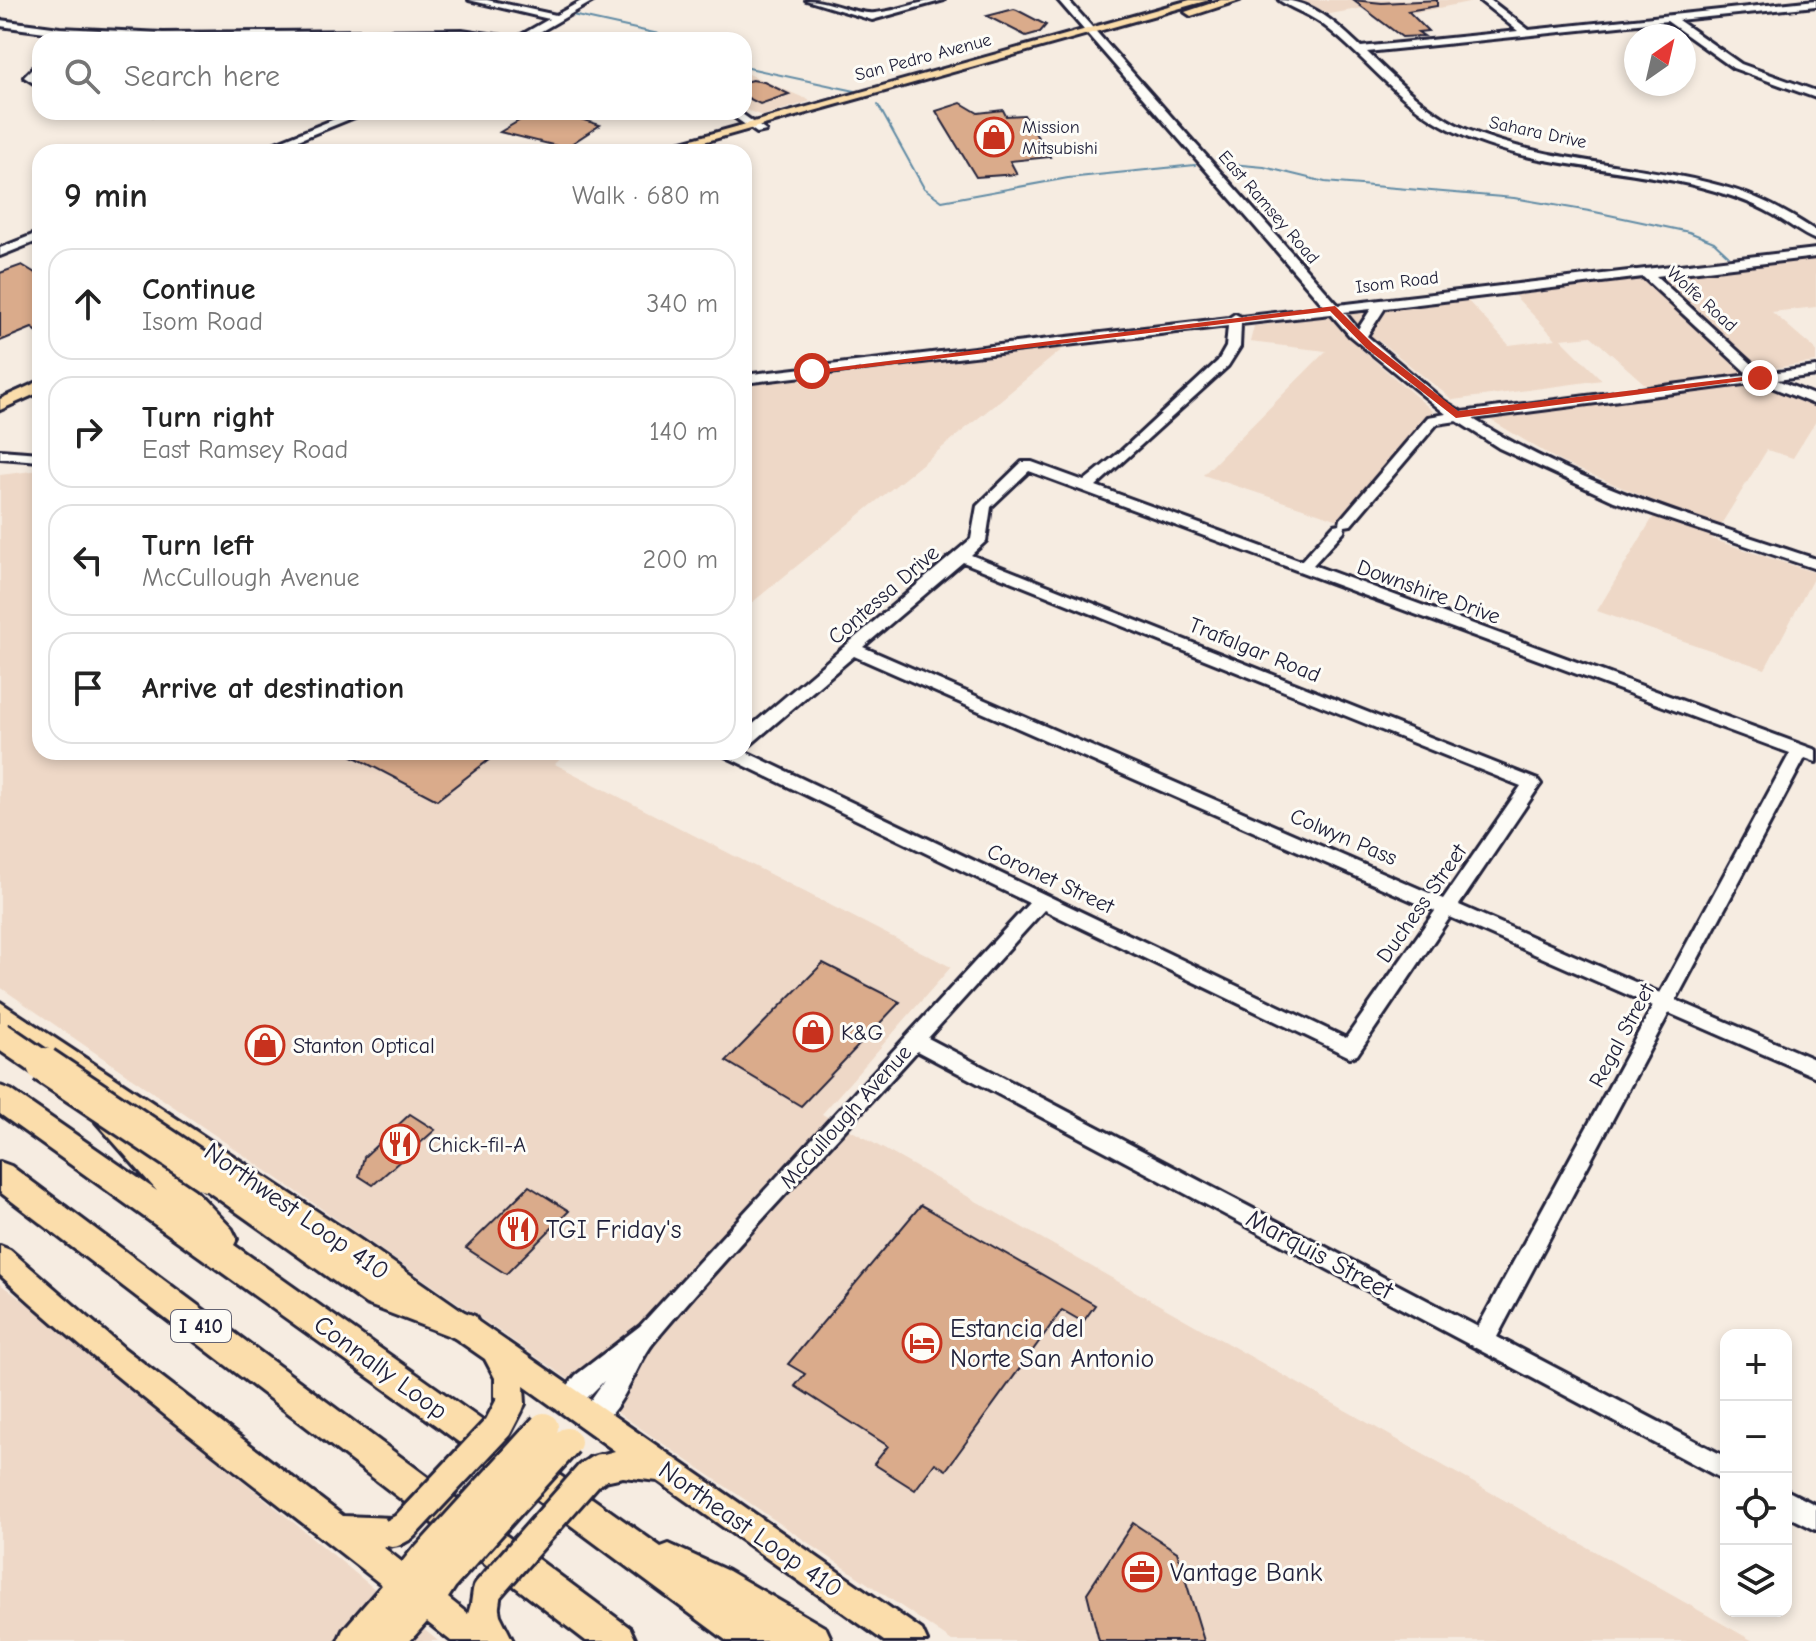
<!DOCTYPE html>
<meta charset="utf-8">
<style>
:root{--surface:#fff;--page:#f6f6f6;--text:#222;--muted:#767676;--line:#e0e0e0}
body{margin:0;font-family:"Comic Neue",sans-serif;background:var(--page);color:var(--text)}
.controls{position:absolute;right:24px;bottom:24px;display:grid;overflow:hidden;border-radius:16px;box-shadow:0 4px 12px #0003}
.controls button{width:72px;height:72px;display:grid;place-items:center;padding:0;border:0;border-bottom:2px solid var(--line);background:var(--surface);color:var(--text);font:40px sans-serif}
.compass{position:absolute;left:1624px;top:24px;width:72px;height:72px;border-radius:50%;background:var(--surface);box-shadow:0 4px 12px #0003;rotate:34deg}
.stop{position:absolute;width:24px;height:24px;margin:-18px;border:6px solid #c8321e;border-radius:50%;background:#fff}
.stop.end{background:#c8321e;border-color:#fff;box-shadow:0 2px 8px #0008}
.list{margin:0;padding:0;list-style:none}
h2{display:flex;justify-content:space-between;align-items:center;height:104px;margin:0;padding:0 32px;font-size:34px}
h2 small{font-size:26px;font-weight:400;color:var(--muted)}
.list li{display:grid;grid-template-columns:52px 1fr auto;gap:24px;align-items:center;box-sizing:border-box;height:112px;margin:0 16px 16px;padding:0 16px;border:2px solid var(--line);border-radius:24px}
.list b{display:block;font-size:30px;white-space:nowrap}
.list p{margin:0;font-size:26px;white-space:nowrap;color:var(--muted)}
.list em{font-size:26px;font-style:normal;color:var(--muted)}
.icon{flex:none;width:44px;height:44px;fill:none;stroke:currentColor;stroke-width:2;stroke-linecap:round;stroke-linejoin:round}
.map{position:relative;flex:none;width:1816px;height:1641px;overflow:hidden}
.search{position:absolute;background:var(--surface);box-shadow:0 4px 12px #0003;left:32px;top:32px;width:720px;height:88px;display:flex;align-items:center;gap:20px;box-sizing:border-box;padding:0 28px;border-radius:24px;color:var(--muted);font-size:30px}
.panel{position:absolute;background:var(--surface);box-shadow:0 4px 12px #0003;left:32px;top:144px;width:720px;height:616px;border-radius:24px}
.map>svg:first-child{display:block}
</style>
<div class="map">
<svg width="1816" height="1641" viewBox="0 0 1816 1641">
<rect width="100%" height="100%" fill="#f6ece1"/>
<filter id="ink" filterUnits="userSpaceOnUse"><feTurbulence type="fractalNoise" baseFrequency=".0125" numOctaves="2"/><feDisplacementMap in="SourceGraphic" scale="16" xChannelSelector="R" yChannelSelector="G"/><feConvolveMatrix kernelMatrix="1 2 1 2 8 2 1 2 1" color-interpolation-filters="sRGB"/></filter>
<g filter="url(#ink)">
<!-- built -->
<path fill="#eed8c7" d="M1300,0H1472L1474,1L1413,13L1396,2L1330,14Z
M744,72L811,101L762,116L744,109Z
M1816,258V307L1772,312L1816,350V362L1746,372L1766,387L1816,404V421L1793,458L1767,450L1712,539L1816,573L1765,669L1597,611L1661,504L1561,462L1486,417L1656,394L1591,336L1561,339L1602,380L1453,400L1378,340L1355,344L1433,411L1339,520L1203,475L1326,351L1250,342L1254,326L1467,300L1509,345L1556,339L1511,292Z
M1065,347L992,407L744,609V386Z
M40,470V752H568L555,764L951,967L822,1114L1753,1641H952L571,1381L0,987V475Z
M0,1284L29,1305L438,1641H0Z"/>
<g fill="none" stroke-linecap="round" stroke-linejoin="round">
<!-- stream -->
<path stroke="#618ba5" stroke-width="2" d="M572,15L686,40
M744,67L855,91
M878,105L924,188L942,201L1068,178L1195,165
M1220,163L1264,167L1325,182L1514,198L1595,212L1689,232L1714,242L1728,255"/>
</g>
<!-- building -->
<path fill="#daab8b" stroke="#22223b" stroke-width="2" d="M1353,0L1382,3L1437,0V6L1408,11L1428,31L1418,32L1424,36L1402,37Z
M1014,9L1017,10L1046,25L1040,32L1026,36L987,16Z
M752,80L764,82L789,94L760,104L744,96V82Z
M961,103L978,113L1003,110L1006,116L1024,115L1050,157L1010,161L1017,174L976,177L936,111Z
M534,112H558L600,125L565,148L500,132Z
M22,265L40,276V334L32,328L0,341V273Z
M345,752H499L437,800Z
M823,963L900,1002L801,1106L726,1061Z
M410,1114L435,1130L373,1185L359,1176L364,1157Z
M529,1186L569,1211L506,1274L466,1248Z
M921,1205L1095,1305L1083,1322L1062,1310L946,1470L935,1463L915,1490L874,1464L888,1446L795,1386L805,1374L788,1364Z
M1133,1523L1177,1552L1204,1641H1099L1087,1593Z"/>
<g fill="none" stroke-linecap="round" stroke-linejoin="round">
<!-- minor casing -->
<g stroke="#22223b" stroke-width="6">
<path id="minor" d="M469,0H487L556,15L583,0H595L526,40L462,36L163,39L60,34L0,26V20L60,28L163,33L462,30L516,38L549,19Z
M806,0C829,0 855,15 875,13C899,11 920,0 944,0L872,20Z
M1058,0H1068L1338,305L1816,249V257L1656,276L1763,374L1816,367V375L1777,380L1816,396V405L1759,382L1473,419C1578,485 1699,520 1816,559V569L1614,501L1499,448L1457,421L1437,424L1351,525L1345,526L1344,531L1313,565L1816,750V762L1805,758L1676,1000L1816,1060V1077L1669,1013L1497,1337L1726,1457V1481L917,1051C830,1148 738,1242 654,1342C634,1366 623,1417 590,1429L581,1426L578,1418L604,1381L575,1410L567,1413L559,1410L555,1402L576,1375L640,1326L1029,903L725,756L722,752L744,751L1346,1038L1435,911L854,656L750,745L744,747V732L971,539L977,506L1022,462H1032L1084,481L1121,451L1218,361L1226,347L1228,326L744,383V375L1229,318L1235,314L1241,317L1325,307ZM1643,277L1749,375L1462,412L1444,401L1367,336L1385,308ZM1371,309L1358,329L1344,312ZM1331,314L1350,336L1446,414L1428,417L1341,519L1340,524L1334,525L1301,561L1096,486L1228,366L1240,347L1241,324ZM1029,471L1790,753L1660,993L1459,905L1538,788L1541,784L1538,780L971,555L986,541L991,507ZM963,562L1521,786L1443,899L863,647ZM1044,910L1350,1057L1357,1055L1450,917L1653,1006L1478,1327L928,1038Z
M1279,0C1312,0 1338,25 1361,47L1518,31L1479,0H1490L1529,30L1816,0V6L1678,20L1741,64L1816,91V98L1733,68L1667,21L1367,52C1397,81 1428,113 1468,130C1553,165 1648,163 1735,190C1764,199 1790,214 1816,231V240C1801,234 1788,223 1774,215C1749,200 1718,191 1689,184C1607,165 1516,167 1442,125C1397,100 1366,58 1326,27C1312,15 1293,10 1279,0Z
M40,61V71L35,76L40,79V87L24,77Z
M144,112H162L157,115Z
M352,112H367L269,152H253Z
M727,112H739L766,131L757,133Z
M40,232V240L0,256V248Z
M0,450L40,453V461L0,458Z
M1786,1490L1816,1505V1530L1786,1515Z"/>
</g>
<!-- major casing -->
<g stroke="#22223b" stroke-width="6">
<path id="major" d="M1190,0H1209L668,152H646Z
M1221,0H1240L1191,16L1185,12Z
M40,381V392L0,410V399Z
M0,1002L359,1239L922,1630L927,1641H884L658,1481L623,1477L600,1482L589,1478L585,1468L589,1458L615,1451L524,1386L525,1404L520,1413L510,1417L500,1413L495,1404V1378L485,1359L0,1023Z
M0,1246L10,1250L125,1349L343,1516L393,1518L404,1523L408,1533L404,1543L383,1547L402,1562L414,1547L425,1543L436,1547L441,1558L438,1563L447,1560L458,1564L463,1575L448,1598L468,1614L474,1594L485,1589L496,1594L500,1615L513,1641H451L427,1622L410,1641H338L343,1630L382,1585C253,1483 121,1386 0,1275Z"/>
</g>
<!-- highway casing -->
<g stroke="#22223b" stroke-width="6">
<path id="highway" d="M0,1086L11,1090L157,1191L96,1122L100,1113L111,1110L122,1113L232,1229L237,1239L234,1245L661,1547L669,1544L728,1571L826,1628L832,1641H727L437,1426L0,1114Z
M207,1161L218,1165L390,1284L475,1316L480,1326L475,1336L463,1341L366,1304L196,1183L191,1174L196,1165Z
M0,1162L11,1166L630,1628L636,1641H586L0,1192Z"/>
</g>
<!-- minor -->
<use href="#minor" fill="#fdfcf7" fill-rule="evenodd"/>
<!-- major -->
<use href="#major" fill="#fbddab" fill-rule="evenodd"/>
<!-- highway -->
<use href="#highway" fill="#fbddab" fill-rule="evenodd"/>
<!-- major-bridge casing -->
<g stroke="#22223b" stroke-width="34" stroke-linecap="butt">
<path id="major-bridge" d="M393,1533L404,1527L498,1427L510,1404
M425,1558L544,1427
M447,1575L567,1442
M485,1605L487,1591L589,1475L600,1468"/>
</g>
<!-- highway-bridge-far1 casing -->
<g stroke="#22223b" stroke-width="32" stroke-linecap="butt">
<path id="highway-bridge-far1" d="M0,1035L47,1067"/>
</g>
<!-- highway-bridge casing -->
<g stroke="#22223b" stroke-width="40" stroke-linecap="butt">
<path id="highway-bridge" d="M44,1065L207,1174"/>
</g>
<!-- major-bridge -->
<use href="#major-bridge" stroke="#fbddab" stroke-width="28"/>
<!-- highway-bridge-far1 -->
<use href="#highway-bridge-far1" stroke="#fbddab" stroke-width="26"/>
<!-- highway-bridge -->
<use href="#highway-bridge" stroke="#fbddab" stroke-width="34"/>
</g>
</g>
<!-- route -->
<path fill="#c8321e" d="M1335,306L1373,344L1458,411L1760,375L1765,378L1456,418L1366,348L1330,311L812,374L808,371Z"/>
<!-- icons -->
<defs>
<g id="shop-ring" transform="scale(2)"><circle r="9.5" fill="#fdfcf7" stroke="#c8321e" stroke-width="1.5"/><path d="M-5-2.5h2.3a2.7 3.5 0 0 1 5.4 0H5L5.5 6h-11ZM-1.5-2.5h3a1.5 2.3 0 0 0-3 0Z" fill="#c8321e"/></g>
<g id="restaurant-ring" transform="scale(2)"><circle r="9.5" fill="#fdfcf7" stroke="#c8321e" stroke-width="1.5"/><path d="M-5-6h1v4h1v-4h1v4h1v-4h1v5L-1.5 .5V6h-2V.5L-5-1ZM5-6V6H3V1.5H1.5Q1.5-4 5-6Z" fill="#c8321e"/></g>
<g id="hotel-ring" transform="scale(2)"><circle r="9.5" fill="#fdfcf7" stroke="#c8321e" stroke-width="1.5"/><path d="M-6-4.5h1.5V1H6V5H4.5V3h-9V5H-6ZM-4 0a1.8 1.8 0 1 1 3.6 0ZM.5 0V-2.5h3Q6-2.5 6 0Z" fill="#c8321e"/></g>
<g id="office-ring" transform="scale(2)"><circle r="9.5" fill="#fdfcf7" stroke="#c8321e" stroke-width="1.5"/><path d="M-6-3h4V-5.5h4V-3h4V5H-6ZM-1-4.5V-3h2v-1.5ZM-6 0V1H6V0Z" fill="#c8321e"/></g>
</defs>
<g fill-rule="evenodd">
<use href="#shop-ring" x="994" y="137"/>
<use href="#shop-ring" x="813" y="1032"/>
<use href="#shop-ring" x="265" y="1045"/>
<use href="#restaurant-ring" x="400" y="1144"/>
<use href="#restaurant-ring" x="518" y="1229"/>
<use href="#hotel-ring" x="922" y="1343"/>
<use href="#office-ring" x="1142" y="1572"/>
</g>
<g text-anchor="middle" stroke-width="6" stroke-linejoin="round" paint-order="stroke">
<!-- far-street labels -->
<g font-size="18" fill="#22223b" stroke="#fdfcf7">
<text transform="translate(923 57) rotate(-15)" y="6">San Pedro Avenue</text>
<text transform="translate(1538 132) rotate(12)" y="6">Sahara Drive</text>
<text transform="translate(1269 207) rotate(49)" y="6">East Ramsey Road</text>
<text transform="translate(1397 282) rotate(-7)" y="6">Isom Road</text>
<text transform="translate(1702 299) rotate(42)" y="6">Wolfe Road</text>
</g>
<!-- far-poi labels -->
<g font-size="18" fill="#22223b" stroke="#fdfcf7" text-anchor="start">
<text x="1022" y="133">Mission<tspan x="1022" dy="21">Mitsubishi</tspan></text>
</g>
<!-- shield labels -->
<rect fill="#fdfcf7" stroke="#646373" stroke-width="2" x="171" y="1310" width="60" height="32" rx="6"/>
<g font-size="20" font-weight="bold" fill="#22223b">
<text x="201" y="1333">I 410</text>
</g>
<!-- street labels -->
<g font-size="22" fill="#22223b" stroke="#fdfcf7">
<text transform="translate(1429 591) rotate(20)" y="8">Downshire Drive</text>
<text transform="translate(883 594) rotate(-41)" y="8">Contessa Drive</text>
<text transform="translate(1255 649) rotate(22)" y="8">Trafalgar Road</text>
<text transform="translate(1344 836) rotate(23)" y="8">Colwyn Pass</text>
<text transform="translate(1051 878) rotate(25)" y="8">Coronet Street</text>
<text transform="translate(1421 903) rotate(-55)" y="8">Duchess Street</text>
<text transform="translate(1621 1035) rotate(-62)" y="8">Regal Street</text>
<text transform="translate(845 1116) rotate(-48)" y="8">McCullough Avenue</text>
</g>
<!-- poi labels -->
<g font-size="22" fill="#22223b" stroke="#fdfcf7" text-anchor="start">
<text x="841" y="1040">K&amp;G</text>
<text x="293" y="1053">Stanton Optical</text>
<text x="428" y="1152">Chick-fil-A</text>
</g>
<!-- near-street labels -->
<g font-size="26" fill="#22223b" stroke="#fdfcf7">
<text transform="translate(297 1211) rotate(35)" y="9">Northwest Loop 410</text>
<text transform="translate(1320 1254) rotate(28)" y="9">Marquis Street</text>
<text transform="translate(381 1367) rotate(36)" y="9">Connally Loop</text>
<text transform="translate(751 1529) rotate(35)" y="9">Northeast Loop 410</text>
</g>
<!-- near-poi labels -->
<g font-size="26" fill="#22223b" stroke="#fdfcf7" text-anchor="start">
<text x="546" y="1238">TGI Friday's</text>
<text x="950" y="1337">Estancia del<tspan x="950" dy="30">Norte San Antonio</tspan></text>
<text x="1170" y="1581">Vantage Bank</text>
</g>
</g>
</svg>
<div class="controls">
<button>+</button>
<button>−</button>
<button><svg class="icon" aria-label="locate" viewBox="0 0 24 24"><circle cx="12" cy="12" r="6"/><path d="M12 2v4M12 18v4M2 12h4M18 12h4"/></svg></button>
<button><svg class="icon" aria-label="layers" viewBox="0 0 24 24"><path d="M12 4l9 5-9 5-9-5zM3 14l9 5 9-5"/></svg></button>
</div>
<svg class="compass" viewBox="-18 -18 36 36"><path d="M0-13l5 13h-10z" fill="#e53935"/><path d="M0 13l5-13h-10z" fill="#767676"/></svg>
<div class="stop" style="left:812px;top:371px"></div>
<div class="stop end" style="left:1760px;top:378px"></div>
<div class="search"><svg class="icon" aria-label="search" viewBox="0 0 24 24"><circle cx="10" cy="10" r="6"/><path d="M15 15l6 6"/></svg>Search here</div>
<section class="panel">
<h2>9 min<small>Walk · 680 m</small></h2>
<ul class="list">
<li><svg class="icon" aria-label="ahead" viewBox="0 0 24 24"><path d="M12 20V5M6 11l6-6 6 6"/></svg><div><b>Continue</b><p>Isom Road</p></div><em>340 m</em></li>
<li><svg class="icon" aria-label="right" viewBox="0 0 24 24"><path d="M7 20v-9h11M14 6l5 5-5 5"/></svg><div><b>Turn right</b><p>East Ramsey Road</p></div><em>140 m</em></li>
<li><svg class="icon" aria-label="left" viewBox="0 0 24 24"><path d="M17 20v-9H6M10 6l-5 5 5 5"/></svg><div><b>Turn left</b><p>McCullough Avenue</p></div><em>200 m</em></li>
<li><svg class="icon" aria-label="arrive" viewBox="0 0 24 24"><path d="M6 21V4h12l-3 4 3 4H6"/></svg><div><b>Arrive at destination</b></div></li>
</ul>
</section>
</div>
